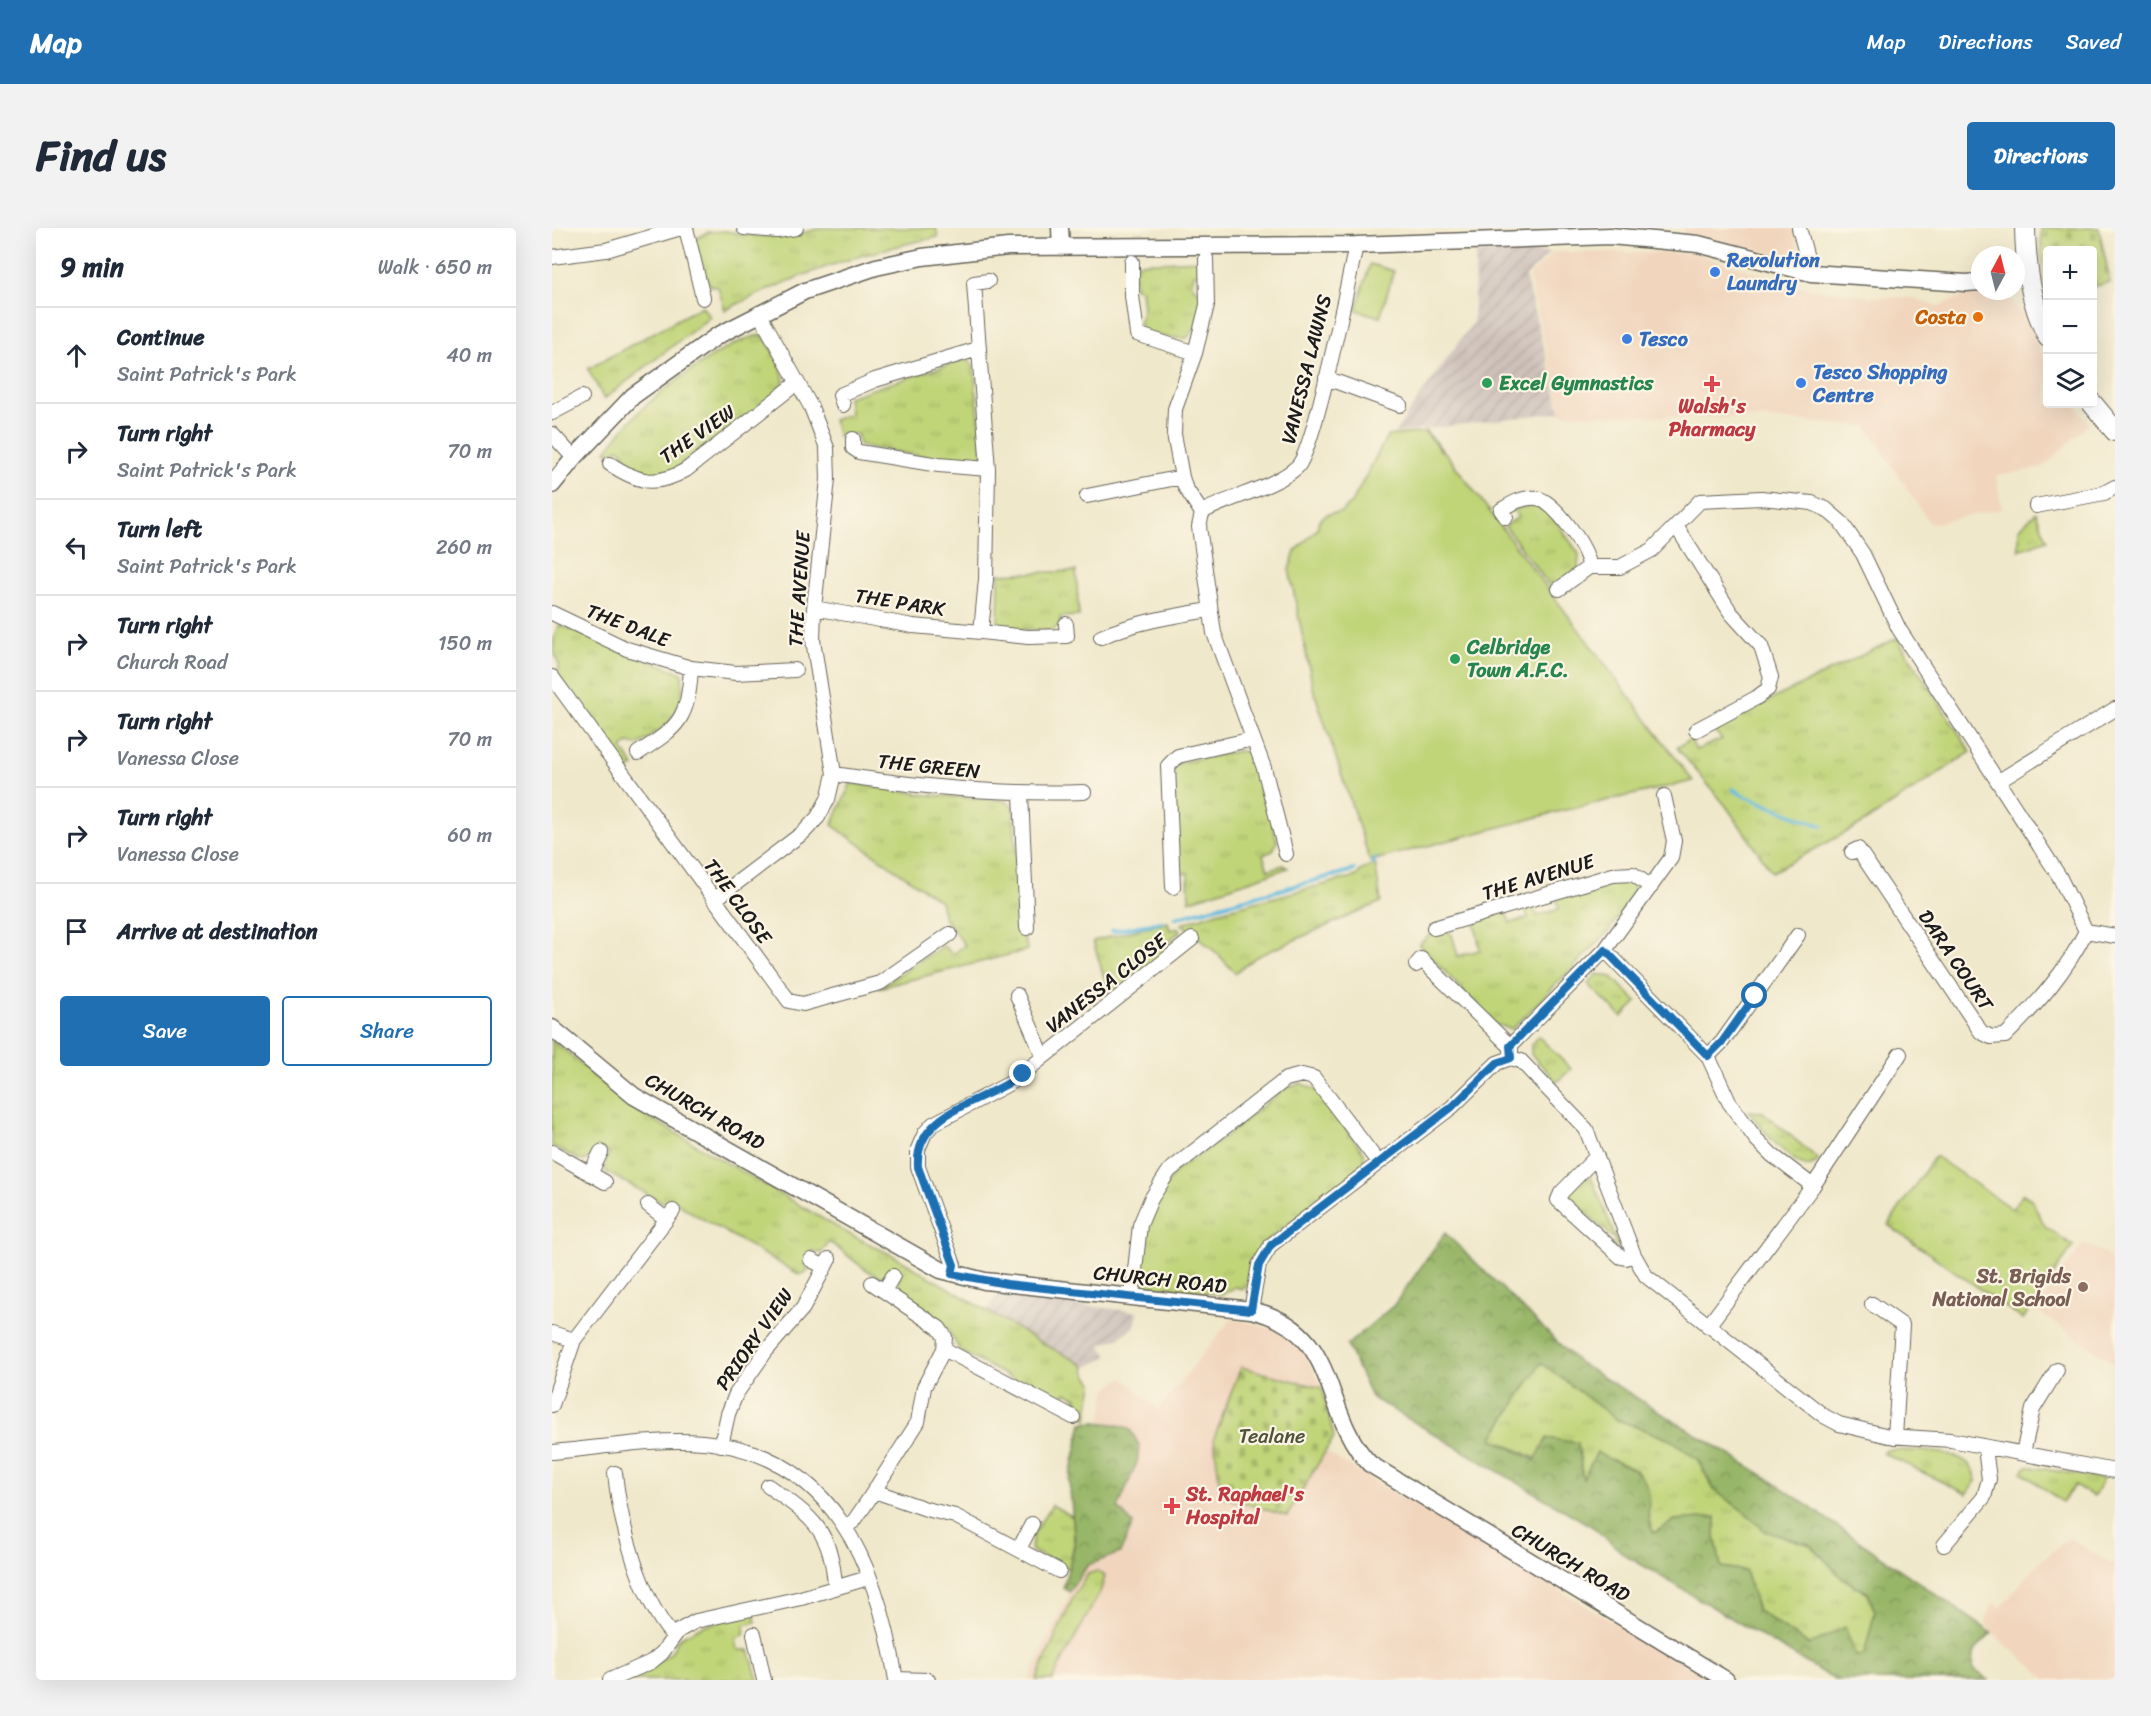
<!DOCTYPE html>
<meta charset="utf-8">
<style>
:root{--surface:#fff;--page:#f2f2f3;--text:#1f2937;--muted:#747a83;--line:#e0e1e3;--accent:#1f6fb2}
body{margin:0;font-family:Sriracha,sans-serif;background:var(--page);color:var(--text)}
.controls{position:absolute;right:18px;top:18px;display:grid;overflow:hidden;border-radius:6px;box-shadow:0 6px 24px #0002}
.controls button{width:54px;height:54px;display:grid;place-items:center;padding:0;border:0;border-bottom:2px solid var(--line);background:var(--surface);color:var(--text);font:30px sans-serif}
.compass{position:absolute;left:1419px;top:18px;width:54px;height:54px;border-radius:50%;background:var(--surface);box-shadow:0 6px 24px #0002;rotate:7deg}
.stop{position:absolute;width:18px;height:18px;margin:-14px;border:4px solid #1f6fb2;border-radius:50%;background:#fff}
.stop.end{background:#1f6fb2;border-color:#fff;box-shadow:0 2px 6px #0008}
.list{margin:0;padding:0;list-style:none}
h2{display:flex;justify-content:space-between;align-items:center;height:78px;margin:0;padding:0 24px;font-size:26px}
h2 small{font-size:20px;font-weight:400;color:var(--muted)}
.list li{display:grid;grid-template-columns:39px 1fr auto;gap:18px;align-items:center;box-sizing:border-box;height:96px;padding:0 24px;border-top:2px solid var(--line)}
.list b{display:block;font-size:22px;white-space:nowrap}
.list p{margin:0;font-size:20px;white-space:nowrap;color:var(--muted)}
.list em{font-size:20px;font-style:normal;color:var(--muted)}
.actions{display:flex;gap:12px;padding:18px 24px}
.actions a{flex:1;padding:14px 0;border:2px solid var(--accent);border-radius:6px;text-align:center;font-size:21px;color:var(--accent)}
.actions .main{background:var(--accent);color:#fff}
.icon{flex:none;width:33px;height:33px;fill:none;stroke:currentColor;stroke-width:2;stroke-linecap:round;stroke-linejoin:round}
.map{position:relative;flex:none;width:1563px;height:1452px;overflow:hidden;border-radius:6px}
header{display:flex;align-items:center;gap:36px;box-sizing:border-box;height:84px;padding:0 30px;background:var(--accent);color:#fff}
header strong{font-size:28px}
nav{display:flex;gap:33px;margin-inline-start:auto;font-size:21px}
.intro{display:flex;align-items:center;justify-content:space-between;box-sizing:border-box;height:144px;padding:0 36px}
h1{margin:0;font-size:42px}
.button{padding:15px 27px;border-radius:6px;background:var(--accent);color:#fff;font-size:21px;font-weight:700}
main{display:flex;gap:36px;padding:0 36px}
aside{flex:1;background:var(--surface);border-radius:6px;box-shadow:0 6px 24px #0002}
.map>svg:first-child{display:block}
</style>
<header>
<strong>Map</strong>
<nav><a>Map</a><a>Directions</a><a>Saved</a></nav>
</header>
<div class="intro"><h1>Find us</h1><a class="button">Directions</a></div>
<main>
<aside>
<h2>9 min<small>Walk · 650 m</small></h2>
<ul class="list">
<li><svg class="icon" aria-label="ahead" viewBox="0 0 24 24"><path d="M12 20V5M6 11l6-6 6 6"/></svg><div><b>Continue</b><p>Saint Patrick's Park</p></div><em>40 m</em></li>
<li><svg class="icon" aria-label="right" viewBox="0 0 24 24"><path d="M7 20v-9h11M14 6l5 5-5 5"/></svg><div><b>Turn right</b><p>Saint Patrick's Park</p></div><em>70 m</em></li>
<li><svg class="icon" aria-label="left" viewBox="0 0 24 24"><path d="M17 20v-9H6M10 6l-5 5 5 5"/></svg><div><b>Turn left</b><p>Saint Patrick's Park</p></div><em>260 m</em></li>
<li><svg class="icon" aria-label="right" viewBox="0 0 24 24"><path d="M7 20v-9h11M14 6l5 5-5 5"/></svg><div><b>Turn right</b><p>Church Road</p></div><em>150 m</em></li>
<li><svg class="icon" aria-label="right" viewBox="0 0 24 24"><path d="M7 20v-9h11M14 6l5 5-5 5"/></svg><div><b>Turn right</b><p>Vanessa Close</p></div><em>70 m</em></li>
<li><svg class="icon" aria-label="right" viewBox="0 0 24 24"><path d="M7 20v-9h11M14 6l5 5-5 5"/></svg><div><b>Turn right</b><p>Vanessa Close</p></div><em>60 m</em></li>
<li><svg class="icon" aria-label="arrive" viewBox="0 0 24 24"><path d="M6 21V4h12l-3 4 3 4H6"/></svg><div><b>Arrive at destination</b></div></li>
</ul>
<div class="actions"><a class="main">Save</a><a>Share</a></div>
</aside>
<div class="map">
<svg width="1563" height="1452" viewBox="0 0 1563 1452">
<defs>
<pattern id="industrial-furrows" width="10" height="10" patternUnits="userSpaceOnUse" patternTransform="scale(1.5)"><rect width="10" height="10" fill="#cec1ba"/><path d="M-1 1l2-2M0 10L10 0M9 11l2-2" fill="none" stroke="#b0a59f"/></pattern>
<pattern id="grass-tufts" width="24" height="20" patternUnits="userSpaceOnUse" patternTransform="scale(1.5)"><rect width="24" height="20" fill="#c0d478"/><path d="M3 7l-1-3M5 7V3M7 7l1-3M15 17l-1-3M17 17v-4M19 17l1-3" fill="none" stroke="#a4b567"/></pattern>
<pattern id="forest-crowns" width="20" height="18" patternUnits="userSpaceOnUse" patternTransform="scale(1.5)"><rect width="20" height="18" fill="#98b668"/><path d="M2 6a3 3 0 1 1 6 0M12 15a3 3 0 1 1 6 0" fill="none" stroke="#7b9355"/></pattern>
<pattern id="cemetery-stones" width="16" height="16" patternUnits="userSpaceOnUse" patternTransform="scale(1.5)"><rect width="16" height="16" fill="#c0d478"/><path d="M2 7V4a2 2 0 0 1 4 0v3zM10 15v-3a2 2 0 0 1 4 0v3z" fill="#a4b567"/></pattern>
</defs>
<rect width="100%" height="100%" fill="#fcf5e5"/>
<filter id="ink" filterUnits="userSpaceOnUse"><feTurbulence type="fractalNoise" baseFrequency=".0167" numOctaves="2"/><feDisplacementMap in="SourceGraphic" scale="12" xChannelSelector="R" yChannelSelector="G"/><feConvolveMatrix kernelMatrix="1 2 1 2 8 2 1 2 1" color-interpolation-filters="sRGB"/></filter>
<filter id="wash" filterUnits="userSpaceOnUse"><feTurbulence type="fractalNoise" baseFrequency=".008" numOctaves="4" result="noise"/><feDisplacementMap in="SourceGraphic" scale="24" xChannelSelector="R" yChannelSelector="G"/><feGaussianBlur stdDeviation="1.35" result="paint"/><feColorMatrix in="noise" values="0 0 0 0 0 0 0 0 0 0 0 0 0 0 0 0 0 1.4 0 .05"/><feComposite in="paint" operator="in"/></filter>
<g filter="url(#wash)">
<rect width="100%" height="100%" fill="#f0e8cb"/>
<!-- built -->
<path fill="#f1d5bd" d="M1131,0H1241L1249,32L1132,6Z
M1001,24L1142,25L1254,60L1320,69L1362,70L1385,79L1413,67L1454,66L1471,88L1495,134L1496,176H1523L1537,196L1490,240L1444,248L1450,281L1378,296L1315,198L1203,190L1010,186L977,49Z
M1532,1015L1552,1025L1563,1037V1136L1482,1081Z
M680,1090L720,1101L742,1114L754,1127L770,1160L735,1288L774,1224L1158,1452H477L528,1343L554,1162L571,1149L606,1182Z
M1517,1310L1563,1338V1452H1496L1440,1405L1433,1392L1442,1375L1449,1379L1484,1337Z"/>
<!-- industrial -->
<path fill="url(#industrial-furrows)" d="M924,24H999L973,49L1009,184L842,205L921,94Z
M446,1067L586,1084L582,1098L567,1110L548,1117L556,1128L534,1140L435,1083Z"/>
<!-- grass -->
<path fill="url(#grass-tufts)" stroke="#6e784a" stroke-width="1.5" d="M269,0H384L386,9C307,25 245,46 173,82L166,59L159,58C151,47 143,25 144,11L156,4L173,3L205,8H240Z
M650,32V46H642L640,57L652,69L643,101L635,110C618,111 600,108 587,98L591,79L589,61L583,60L582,35Z
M150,78L158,89L52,171L36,141Z
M210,107L226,130L232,152L225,166L122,243C101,251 86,246 70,234L73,226L67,220L59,225L54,223C63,212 71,200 81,190C104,166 177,110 210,107Z
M411,132L418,133L422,140L431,227L426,234L419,236L309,218L306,214V206L286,208L281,192L298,186L296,169Z
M980,276L999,286L1027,326L1026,340L1000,361L953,298L966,289L962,282Z
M1484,284L1495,312L1467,322V301Z
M524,343L527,388L508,389V397L498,403L446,400L447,346Z
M7,397L130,445C134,486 117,497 86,517L76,515L70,521L82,538L76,543L6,448L7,436C0,423 0,410 7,397Z
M1345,410L1419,524L1308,597L1220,644L1174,578L1125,520L1138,511L1144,522L1170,511L1162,503L1196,483Z
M687,523L697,524L703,530L725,613L721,623L711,627L716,642L731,637L736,640L637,673L636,645H626L620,544L626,535Z
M299,555L375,567L451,572L461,578L470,706L476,722L326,760L391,718L401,726L413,717L392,690L388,673L280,597Z
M823,635L829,674L704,729L683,745L666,726L630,696L665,684L805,648L808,643Z
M1069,651L1079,652L1084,662L1057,703L960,801L942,796L867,716L879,706L895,703L900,707L906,728L928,722L923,696L928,692L954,684L958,695L976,690L972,678L981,677L985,688L1007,681L1004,670Z
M616,694L618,702L626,700L628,703L620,710L614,727L558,769L541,713Z
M1045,746L1060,749L1085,774L1070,789L1036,756Z
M986,808L1019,841L1005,854L979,826V817Z
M0,812L86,883L295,1005L342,1028L488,1114L532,1137L534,1145L541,1155L535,1191L523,1182L525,1170L514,1164L509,1171L502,1173L408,1123L393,1096L349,1066L346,1059L348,1049L339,1043L330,1049C315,1047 293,1023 277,1014L269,1025L259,1023L252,1036L257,1043L248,1047L135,982L121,971L110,974L54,944L52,938L57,925L45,919L37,931L30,933L0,918Z
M748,855L766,863L812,925V932L805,943L714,1013C702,1027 702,1051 690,1061L683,1059L671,1066L592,1058L589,1048L593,999L600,980L625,941L664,916L732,861Z
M1197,883L1211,884L1266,931L1265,934L1257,938C1239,936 1207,899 1197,883Z
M1383,928L1460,981L1471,966L1479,971L1493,998L1521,1018L1471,1091L1336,997Z
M1037,944L1069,1022L1061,1016L1064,1012L1024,976L1020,979L1012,969Z
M989,1134L1064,1191L1121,1213L1146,1232L1162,1262L1194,1285L1213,1303L1259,1317L1290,1350L1316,1366L1323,1384L1312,1427L1304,1428L1257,1417L1206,1383L1193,1343L1169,1339L1163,1309L1164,1289L1123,1292L1102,1306L1095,1294L1085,1243L1054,1231L1031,1252L940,1210Z
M1335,1222C1359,1223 1424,1218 1424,1253L1415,1266L1331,1225Z
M1475,1238L1551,1251L1542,1269L1523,1257L1510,1274L1470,1244Z
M500,1277L521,1289L522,1316L517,1341L480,1323C476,1306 492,1291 500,1277Z
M545,1343L553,1348L549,1362L500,1452H484L523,1365L536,1346Z
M202,1384L204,1394L193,1397L192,1407L184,1410L186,1422H197L206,1452H75L88,1446L119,1425L127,1410L150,1398Z"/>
<!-- forest -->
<path fill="url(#forest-crowns)" stroke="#5a6942" stroke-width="1.5" fill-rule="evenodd" d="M893,1005L1026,1134L1217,1251L1440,1405L1422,1423L1421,1441L1437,1452H1283L1073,1327L1041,1299L819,1169L795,1117L842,1077ZM989,1135L1064,1191L1121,1213L1146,1232L1162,1262L1194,1285L1213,1303L1259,1317L1290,1350L1316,1365L1323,1384L1312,1427L1304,1428L1293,1399L1257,1417L1206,1383L1193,1343L1169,1339L1163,1309L1164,1289L1123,1292L1102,1305C1088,1283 1108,1268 1086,1245C1077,1235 1056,1233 1045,1224L1031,1251L1026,1215L995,1210L983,1232L940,1211Z
M543,1194L562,1196L577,1200L587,1217L585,1234L566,1280L581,1296L568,1325L536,1337L517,1364L511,1360L523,1315L517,1252L530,1195Z"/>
<!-- cemetery -->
<path fill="url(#cemetery-stones)" stroke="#6e784a" stroke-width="1.5" d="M1489,0H1547L1558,54L1541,59L1540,22H1496L1495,73L1489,29Z
M689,1139L770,1160L782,1209L735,1288L669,1268L662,1210Z"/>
<!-- garden -->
<path fill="#c0d478" stroke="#6e784a" stroke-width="1.5" d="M818,36L842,43L828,89L804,82Z
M873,202L895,227L1141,553L1009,583L818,633L761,460L737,341L743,324L765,301L767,292L775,286L789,284L800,274L835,208L873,204L890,224Z"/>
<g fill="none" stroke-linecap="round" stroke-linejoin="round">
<!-- stream -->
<path stroke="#60bade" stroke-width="4" d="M1181,561L1192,568L1270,598
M821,635L823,630
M623,690L802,642
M560,703L610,694"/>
</g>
</g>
<g filter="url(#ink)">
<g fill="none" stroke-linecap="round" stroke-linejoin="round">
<!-- minor casing -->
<g stroke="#666359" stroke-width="16">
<path id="minor" d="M134,0L151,70
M192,0L225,3L244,0
M1247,0L1259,45
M0,29L54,22L129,0
M580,34V68L585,106L643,125
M774,150L848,177
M291,177L288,167L323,152L426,121
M0,185L30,169
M0,206L22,230
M301,211V220L307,224L387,237L436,241
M58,236C87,255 104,259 134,242L245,155
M630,249L622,206L623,181L643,125L655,77L654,30
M535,268L630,249L633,259L650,285
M1484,278L1552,265L1563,259
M954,289L949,282C959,276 972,268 985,270C1003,274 1037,321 1037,339
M1124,298L1179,385L1209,418L1219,449L1216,461L1204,470L1144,502
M1007,361L1037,339H1068L1100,322L1148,273L1209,270L1260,275L1274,281L1289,294L1311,326L1347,401L1507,648L1534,703C1514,744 1485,776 1453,808L1439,809L1429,804L1306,621L1300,624
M262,380L361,398L429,404L434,351L436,241L422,55L436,53
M0,385L75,421L139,440C136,491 128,498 86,525
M429,404L476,409L515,408L514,396
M549,409C583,394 621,388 657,382
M139,440L184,445L243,442
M0,449L237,773L251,776L328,755L398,706
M282,546C366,559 447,567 532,564
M1447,553L1563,481
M469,566L475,700
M734,626L712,540L662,405L647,299L650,285L654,282C681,268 723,259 745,239C762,224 797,50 804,17
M621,659L616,538L626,528L701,511
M162,672L252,604L266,589L276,571L282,546L261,412L262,380L276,251L275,220L259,179L207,85
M882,700L1061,647L1081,646L1099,659
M1534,703L1563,708
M1053,722L1119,630L1122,613L1112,568
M864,737L869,731L959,819V825
M465,767L491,828
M958,818L1053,722L1156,828L1177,874L1204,911L1220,927L1261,958L1156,1098
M1156,828L1170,814L1246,707
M0,924L53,954
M1045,928L1009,965L1006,972L1069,1029L1074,1030L1082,1027
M38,946L49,924
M1261,958L1348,826
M96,977L114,991
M259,1032L273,1039
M400,1046L402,1037L366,939V921L373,905L381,896L460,854L640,711
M332,1063L341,1048
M580,1069L588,997L599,971L617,943L734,851L750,847L762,850L826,934
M1320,1076L1350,1097L1343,1209
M699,1082L707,1037L719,1017L900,879L945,835L959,830L969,833L1034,901L1082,1027L1094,1048L1272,1188L1287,1196L1337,1208L1399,1212L1563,1243
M0,1105L22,1112
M392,1121L521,1189
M0,1177L22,1112L121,983
M169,1217L176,1186L184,1166L214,1123L251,1080L277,1031
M0,1224C49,1220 101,1210 151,1214C282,1226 326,1338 344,1452
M1471,1225L1481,1181L1505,1142
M63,1245C68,1295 88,1371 121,1408
M216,1258C260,1289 280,1302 283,1359
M322,1263L374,1281L403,1288L507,1343
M294,1298L302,1293L315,1274L366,1194L372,1159L392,1121L393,1109L387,1100L320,1055
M1392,1317L1432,1269L1437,1251L1433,1220
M467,1321L480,1296
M202,1406L212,1452
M344,1451L376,1452
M58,1452L99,1434L110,1425L126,1403L144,1393L249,1370L316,1350"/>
</g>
<!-- tertiary casing -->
<g stroke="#666359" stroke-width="19">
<path id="tertiary" d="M508,0L509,19
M0,257L22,230L81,168L165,108L253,63L324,39L370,29L456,19L804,17L1058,8L1146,16L1259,45L1414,55L1428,54
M0,800L82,868L389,1042L433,1053L699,1082C791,1103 767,1184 818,1236L1174,1452"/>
</g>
<!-- secondary casing -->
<g stroke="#666359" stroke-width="22">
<path id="secondary" d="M1473,0C1474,39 1478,74 1496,109
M1540,175L1563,203"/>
</g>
<!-- minor -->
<use href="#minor" stroke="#fff" stroke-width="14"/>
<!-- tertiary -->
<use href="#tertiary" stroke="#fff" stroke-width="16"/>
<!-- secondary -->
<use href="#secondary" stroke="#fff" stroke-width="20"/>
</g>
</g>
<g fill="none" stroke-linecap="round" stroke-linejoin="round" filter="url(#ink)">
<!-- route -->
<path stroke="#1f6fb2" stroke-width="8" d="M471,846C435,874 362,882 366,939L402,1037L400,1046L455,1056L699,1082L707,1037L719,1017L900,879L945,835L959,830L958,818L1053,722L1156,828L1170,814L1203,768"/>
</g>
<!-- markers -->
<g fill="#3f7fe0" stroke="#fcf5e5" stroke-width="2">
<circle cx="1163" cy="44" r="6"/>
<circle cx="1075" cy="111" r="6"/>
<circle cx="1249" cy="155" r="6"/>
</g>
<circle fill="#e8710a" stroke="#fcf5e5" stroke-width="2" cx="1426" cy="89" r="6"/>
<g fill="#2e9e5b" stroke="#fcf5e5" stroke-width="2">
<circle cx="935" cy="155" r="6"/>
<circle cx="903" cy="431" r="6"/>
</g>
<g fill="#e0444e" stroke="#fcf5e5" stroke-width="2">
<path d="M1157 147h6v6h6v6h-6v6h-6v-6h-6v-6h6z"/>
<path d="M617 1269h6v6h6v6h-6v6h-6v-6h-6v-6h6z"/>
</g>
<circle fill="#8d6e63" stroke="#fcf5e5" stroke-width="2" cx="1531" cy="1059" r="6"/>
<g text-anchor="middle" stroke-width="4.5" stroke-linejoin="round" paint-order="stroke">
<!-- shop labels -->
<g font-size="20" font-weight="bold" fill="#366cbe" stroke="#fcf5e5" text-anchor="start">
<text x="1175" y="39">Revolution<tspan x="1175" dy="23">Laundry</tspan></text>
<text x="1087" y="118">Tesco</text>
<text x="1261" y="151">Tesco Shopping<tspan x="1261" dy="23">Centre</tspan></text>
</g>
<!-- food labels -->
<g font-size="20" font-weight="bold" fill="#c56008" stroke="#fcf5e5" text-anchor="end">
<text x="1414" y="96">Costa</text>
</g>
<!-- street labels -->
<g font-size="20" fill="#1c1c1c" stroke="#fcf5e5">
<text transform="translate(754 141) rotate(-76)" y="7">VANESSA LAWNS</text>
<text transform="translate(145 206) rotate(-35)" y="7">THE VIEW</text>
<text transform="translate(247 361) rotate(-86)" y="7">THE AVENUE</text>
<text transform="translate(348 374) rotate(9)" y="7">THE PARK</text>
<text transform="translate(76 397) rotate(21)" y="7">THE DALE</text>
<text transform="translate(377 538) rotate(6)" y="7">THE GREEN</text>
<text transform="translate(986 649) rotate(-17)" y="7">THE AVENUE</text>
<text transform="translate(186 673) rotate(54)" y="7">THE CLOSE</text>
<text transform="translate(1404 732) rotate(56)" y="7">DARA COURT</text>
<text transform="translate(554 755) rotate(-38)" y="7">VANESSA CLOSE</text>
<text transform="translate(153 883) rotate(30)" y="7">CHURCH ROAD</text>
<text transform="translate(608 1051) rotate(6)" y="7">CHURCH ROAD</text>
<text transform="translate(202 1111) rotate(-55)" y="7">PRIORY VIEW</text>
<text transform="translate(1019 1334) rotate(31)" y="7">CHURCH ROAD</text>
</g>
<!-- leisure labels -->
<g font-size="20" font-weight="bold" fill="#27864d" stroke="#fcf5e5" text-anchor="start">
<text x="947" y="162">Excel Gymnastics</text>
<text x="915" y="426">Celbridge<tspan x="915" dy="23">Town A.F.C.</tspan></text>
</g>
<!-- health labels -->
<g font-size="20" font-weight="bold" fill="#be3a42" stroke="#fcf5e5">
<text x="1160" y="185">Walsh's<tspan x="1160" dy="23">Pharmacy</tspan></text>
<text x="634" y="1273" text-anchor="start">St. Raphael's<tspan x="634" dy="23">Hospital</tspan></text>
</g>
<!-- education labels -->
<g font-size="20" font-weight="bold" fill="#785e54" stroke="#fcf5e5" text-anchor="end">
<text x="1519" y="1055">St. Brigids<tspan x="1519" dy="23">National School</tspan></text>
</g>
<!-- park labels -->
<g font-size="20" fill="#4d5338" stroke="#fcf5e5">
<text x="720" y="1215">Tealane</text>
</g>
</g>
</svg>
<div class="controls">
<button>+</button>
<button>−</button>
<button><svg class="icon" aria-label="layers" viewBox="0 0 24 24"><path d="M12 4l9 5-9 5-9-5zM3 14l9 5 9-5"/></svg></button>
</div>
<svg class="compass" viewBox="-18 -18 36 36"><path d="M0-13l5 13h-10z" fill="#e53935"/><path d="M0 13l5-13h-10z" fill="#747a83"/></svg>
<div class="stop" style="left:1203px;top:768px"></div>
<div class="stop end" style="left:471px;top:846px"></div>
</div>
</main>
